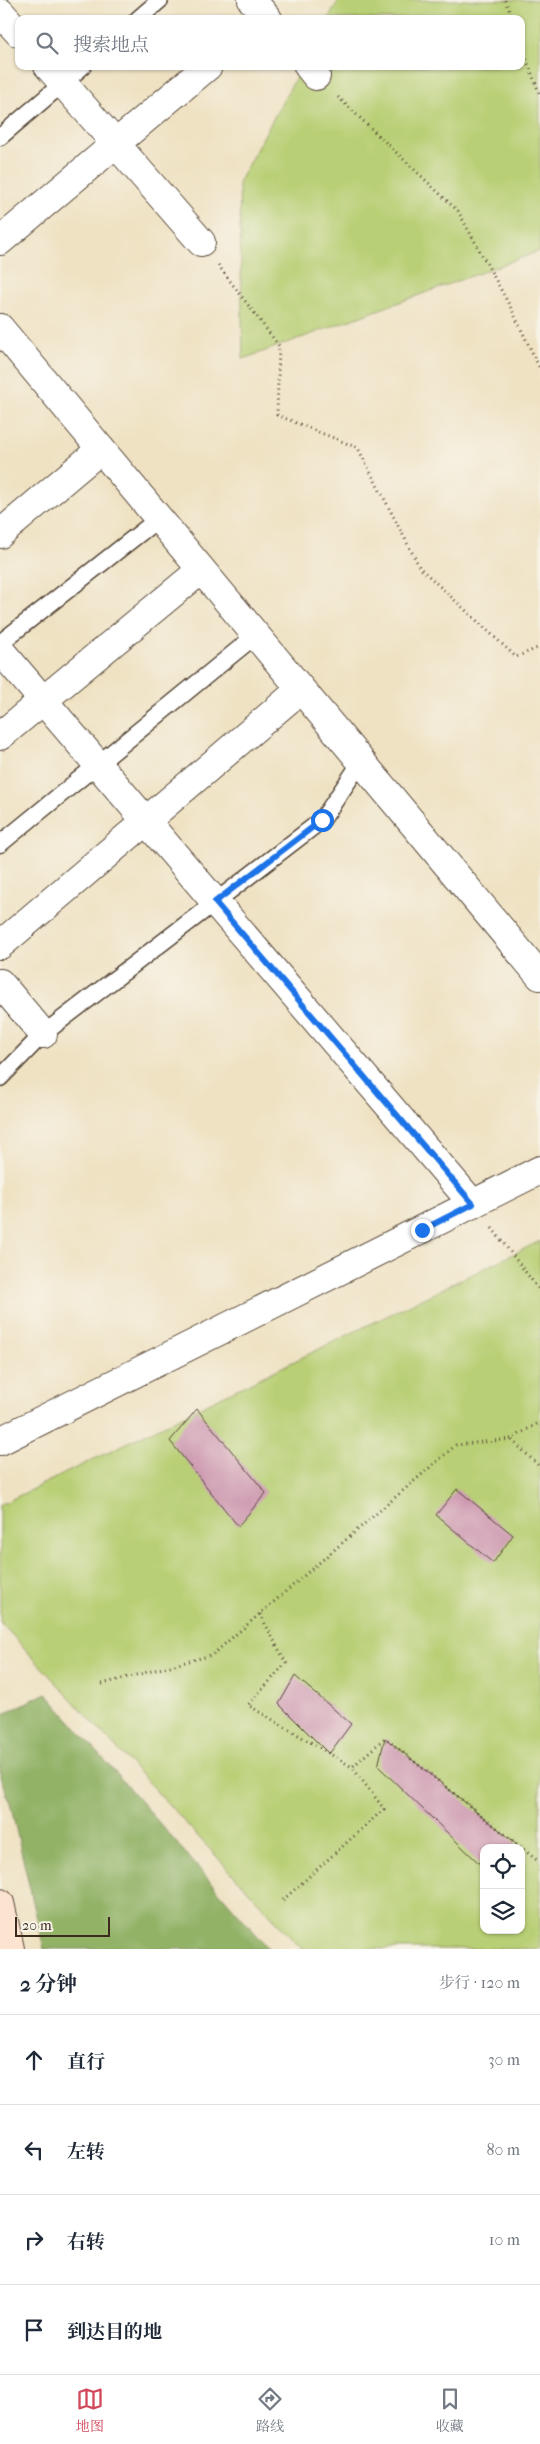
<!DOCTYPE html>
<html lang="zh">
<meta charset="utf-8">
<style>
:root{--surface:#fff;--page:#f6f6f7;--text:#1f2937;--muted:#747a83;--line:#e0e1e3;--accent:#d1495b}
body{margin:0;font-family:"IM FELL French Canon","Noto Serif SC",serif;background:var(--page);color:var(--text)}
.controls{position:absolute;right:15px;bottom:15px;display:grid;overflow:hidden;border-radius:10px;box-shadow:0 1px 4px #0004}
.controls button{width:45px;height:45px;display:grid;place-items:center;padding:0;border:0;border-bottom:1px solid var(--line);background:var(--surface);color:var(--text);font:25px sans-serif}
.scale{position:absolute;left:15px;bottom:12px;width:95px;box-sizing:border-box;padding-left:5px;border:2px solid #3b2a1e;border-top:0;font-size:14px;line-height:18px;white-space:nowrap;color:#3b2a1e;-webkit-text-stroke:4px #f7f3e8;paint-order:stroke}
.stop{position:absolute;width:15px;height:15px;margin:-11px;border:4px solid #1a73e8;border-radius:50%;background:#fff}
.stop.end{background:#1a73e8;border-color:#fff;box-shadow:0 1px 5px #0008}
.list{margin:0;padding:0;list-style:none}
h2{display:flex;justify-content:space-between;align-items:center;height:65px;margin:0;padding:0 20px;font-size:21px}
h2 small{font-size:16px;font-weight:400;color:var(--muted)}
.list li{display:grid;grid-template-columns:32px 1fr auto;gap:15px;align-items:center;box-sizing:border-box;height:90px;padding:0 20px;border-top:1px solid var(--line)}
.list b{display:block;font-size:19px;white-space:nowrap}
.list em{font-size:16px;font-style:normal;color:var(--muted)}
.icon{flex:none;width:28px;height:28px;fill:none;stroke:currentColor;stroke-width:2;stroke-linecap:round;stroke-linejoin:round}
.map{position:relative;flex:none;width:540px;height:1949px;overflow:hidden}
.search{position:absolute;background:var(--surface);box-shadow:0 1px 4px #0004;left:15px;right:15px;top:15px;height:55px;display:flex;align-items:center;gap:12px;box-sizing:border-box;padding:0 18px;border-radius:10px;color:var(--muted);font-size:19px}
.sheet{height:425px;background:var(--surface)}
nav{display:flex;justify-content:space-around;align-items:center;box-sizing:border-box;height:70px;border-top:1px solid var(--line);background:var(--surface);font-size:14px;color:var(--muted)}
nav a{display:grid;justify-items:center;gap:2px}
nav .on{color:var(--accent)}
.map>svg:first-child{display:block}
</style>
<div class="map">
<svg width="540" height="1949" viewBox="0 0 540 1949">
<rect width="100%" height="100%" fill="#f7f3e8"/>
<filter id="ink" filterUnits="userSpaceOnUse"><feTurbulence type="fractalNoise" baseFrequency=".02" numOctaves="2"/><feDisplacementMap in="SourceGraphic" scale="10" xChannelSelector="R" yChannelSelector="G"/><feConvolveMatrix kernelMatrix="1 2 1 2 8 2 1 2 1" color-interpolation-filters="sRGB"/></filter>
<filter id="wash" filterUnits="userSpaceOnUse"><feTurbulence type="fractalNoise" baseFrequency=".0096" numOctaves="4" result="noise"/><feDisplacementMap in="SourceGraphic" scale="20" xChannelSelector="R" yChannelSelector="G"/><feGaussianBlur stdDeviation="1.12" result="paint"/><feColorMatrix in="noise" values="0 0 0 0 0 0 0 0 0 0 0 0 0 0 0 0 0 1.4 0 .05"/><feComposite in="paint" operator="in"/></filter>
<g filter="url(#wash)">
<rect width="100%" height="100%" fill="#efe2c3"/>
<!-- green -->
<path fill="#b8cf74" stroke="#7a7c49" fill-rule="evenodd" d="M339,0H540V251L243,359L239,181L302,66H521V19H328Z
M540,1241V1949H302L0,1622V1505ZM484,1848H521V1930H484Z"/>
<!-- forest -->
<path fill="#92b266" stroke="#666e42" d="M46,1693L269,1949H44L9,1799L0,1777V1716Z"/>
<g id="blocks">
<!-- building -->
<path fill="#ce9ab1" d="M197,1409L266,1493L238,1526L170,1441Z
M457,1489L513,1535L493,1563L436,1515Z
M295,1676L351,1724L329,1754L279,1704Z
M385,1738L517,1844L515,1848H484V1868L378,1766Z"/>
</g>
</g>
<g filter="url(#ink)">
<use href="#blocks" fill-opacity="0" stroke="#564637" stroke-width="1"/>
<g fill="none" stroke-linecap="round" stroke-linejoin="round">
<!-- lane casing -->
<g stroke="#564637" stroke-width="19">
<path id="lane" d="M138,19L160,0
M0,137L83,66
M0,643L158,519
M0,844L256,635
M0,1078L43,1034L322,820L361,762"/>
</g>
<!-- street casing -->
<g stroke="#564637" stroke-width="30">
<path id="street" d="M252,0L268,19
M0,12L19,33
M48,66L201,242
M308,66L316,76
M0,241L208,66
M0,328L540,976
M0,534L101,449
M0,650L473,1204
M0,736L201,570
M0,945L301,689
M0,983L43,1034
M0,1441L540,1170"/>
</g>
<!-- secondary casing -->
<g stroke="#564637" stroke-width="30">
<path id="secondary" d="M0,1903L10,1949"/>
</g>
<!-- path -->
<path stroke="#564637" stroke-width="3" stroke-dasharray="1 4" stroke-linecap="butt" d="M505,0L512,19
M521,45L540,95
M338,97L458,211L512,310L540,369
M218,265L279,346L277,415L358,448L420,568L516,657L540,647
M492,1228L540,1291
M512,1440L540,1467
M260,1614L286,1663L248,1705L352,1767L385,1738L538,1861
M102,1684L212,1655L456,1445L511,1439L540,1422
M283,1900L384,1809L352,1767"/>
<!-- lane -->
<use href="#lane" stroke="#fff" stroke-width="16"/>
<!-- street -->
<use href="#street" stroke="#fff" stroke-width="28"/>
<!-- secondary -->
<use href="#secondary" stroke="#fde4d1" stroke-width="28"/>
</g>
</g>
<g fill="none" stroke-linecap="round" stroke-linejoin="round" filter="url(#ink)">
<!-- route -->
<path stroke="#1a73e8" stroke-width="6" d="M322,820L215,902L473,1204L422,1230"/>
</g>
</svg>
<div class="controls">
<button><svg class="icon" aria-label="locate" viewBox="0 0 24 24"><circle cx="12" cy="12" r="6"/><path d="M12 2v4M12 18v4M2 12h4M18 12h4"/></svg></button>
<button><svg class="icon" aria-label="layers" viewBox="0 0 24 24"><path d="M12 4l9 5-9 5-9-5zM3 14l9 5 9-5"/></svg></button>
</div>
<div class="scale">20 m</div>
<div class="stop" style="left:322px;top:820px"></div>
<div class="stop end" style="left:422px;top:1230px"></div>
<div class="search"><svg class="icon" aria-label="search" viewBox="0 0 24 24"><circle cx="10" cy="10" r="6"/><path d="M15 15l6 6"/></svg>搜索地点</div>
</div>
<section class="sheet">
<h2>2 分钟<small>步行 · 120 m</small></h2>
<ul class="list">
<li><svg class="icon" aria-label="ahead" viewBox="0 0 24 24"><path d="M12 20V5M6 11l6-6 6 6"/></svg><div><b>直行</b></div><em>30 m</em></li>
<li><svg class="icon" aria-label="left" viewBox="0 0 24 24"><path d="M17 20v-9H6M10 6l-5 5 5 5"/></svg><div><b>左转</b></div><em>80 m</em></li>
<li><svg class="icon" aria-label="right" viewBox="0 0 24 24"><path d="M7 20v-9h11M14 6l5 5-5 5"/></svg><div><b>右转</b></div><em>10 m</em></li>
<li><svg class="icon" aria-label="arrive" viewBox="0 0 24 24"><path d="M6 21V4h12l-3 4 3 4H6"/></svg><div><b>到达目的地</b></div></li>
</ul>
</section>
<nav>
<a class="on"><svg class="icon" aria-label="map" viewBox="0 0 24 24"><path d="M3 6l6-2 6 2 6-2v14l-6 2-6-2-6 2zM9 4v14M15 6v14"/></svg>地图</a>
<a><svg class="icon" aria-label="directions" viewBox="0 0 24 24"><path d="M12 3l9 9-9 9-9-9zM9 14v-3h6M13 9l2 2-2 2"/></svg>路线</a>
<a><svg class="icon" aria-label="saved" viewBox="0 0 24 24"><path d="M7 4h10v16l-5-4-5 4z"/></svg>收藏</a>
</nav>
